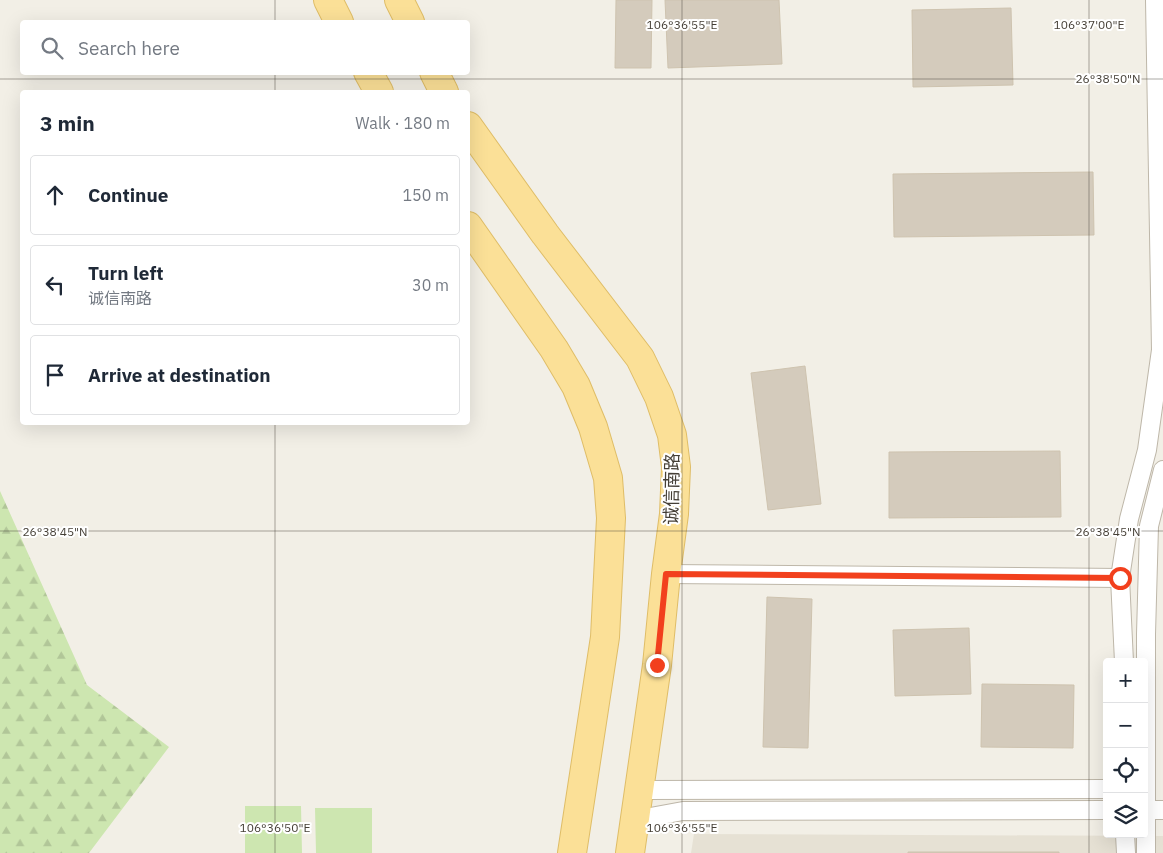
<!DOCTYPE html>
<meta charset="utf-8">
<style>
:root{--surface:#fff;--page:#f2f2f3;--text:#1f2937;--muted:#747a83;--line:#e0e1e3}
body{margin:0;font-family:"IBM Plex Sans","Noto Sans SC",sans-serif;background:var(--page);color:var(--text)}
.controls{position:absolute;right:15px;bottom:15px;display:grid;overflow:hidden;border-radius:5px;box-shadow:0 5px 20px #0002}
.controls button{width:45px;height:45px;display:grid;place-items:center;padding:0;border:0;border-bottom:1px solid var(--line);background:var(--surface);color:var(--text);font:25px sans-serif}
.stop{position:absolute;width:15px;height:15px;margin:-11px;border:4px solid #f2401d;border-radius:50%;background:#fff}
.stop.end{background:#f2401d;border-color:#fff;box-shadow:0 1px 5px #0008}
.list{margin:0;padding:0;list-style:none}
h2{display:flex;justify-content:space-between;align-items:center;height:65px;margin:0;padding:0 20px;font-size:21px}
h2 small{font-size:16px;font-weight:400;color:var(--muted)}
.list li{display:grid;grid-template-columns:32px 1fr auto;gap:15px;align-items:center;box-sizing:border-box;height:80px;margin:0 10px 10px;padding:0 10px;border:1px solid var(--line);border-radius:5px}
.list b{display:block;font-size:19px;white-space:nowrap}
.list p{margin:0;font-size:16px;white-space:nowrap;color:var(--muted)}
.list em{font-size:16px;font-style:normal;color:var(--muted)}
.icon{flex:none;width:28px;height:28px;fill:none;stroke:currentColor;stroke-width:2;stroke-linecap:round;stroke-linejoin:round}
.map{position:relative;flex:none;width:1163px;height:853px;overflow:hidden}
.search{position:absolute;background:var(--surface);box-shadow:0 5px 20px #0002;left:20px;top:20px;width:450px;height:55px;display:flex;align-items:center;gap:12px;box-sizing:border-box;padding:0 18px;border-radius:5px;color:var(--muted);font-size:19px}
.panel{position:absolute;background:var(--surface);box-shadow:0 5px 20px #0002;left:20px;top:90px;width:450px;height:335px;border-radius:5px}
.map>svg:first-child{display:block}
</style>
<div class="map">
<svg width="1163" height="853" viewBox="0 0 1163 853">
<defs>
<pattern id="forest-firs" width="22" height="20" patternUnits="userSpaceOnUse" patternTransform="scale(1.25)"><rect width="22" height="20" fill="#cde6b0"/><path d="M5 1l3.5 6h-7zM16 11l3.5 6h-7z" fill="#b1c698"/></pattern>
</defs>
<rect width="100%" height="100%" fill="#f2efe6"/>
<!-- residential -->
<path fill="#e6e1d4" d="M694,834L1163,836V853H691Z"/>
<!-- forest -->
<path fill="url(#forest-firs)" d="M0,491L87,685L169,747L89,853H0Z"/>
<!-- pitch -->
<path fill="#cde6b0" d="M245,806H301L302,853H245Z
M315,808H372V853H316Z"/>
<!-- building -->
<path fill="#d4cbbc" stroke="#cec3af" d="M616,0H652L651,68H615Z
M665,0H779L782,64L668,68Z
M1011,8L1013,85L913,87L912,10Z
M1093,172L1094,235L894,237L893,174Z
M805,366L821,504L768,510L751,373Z
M1060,451L1061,517L889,518V452Z
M767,597L812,599L808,748L763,747Z
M969,628L971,694L895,696L893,630Z
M982,684L1074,685L1073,748L981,747Z
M908,852H1059V853H908Z"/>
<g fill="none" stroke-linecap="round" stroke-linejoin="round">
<!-- street casing -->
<g stroke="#beb7a9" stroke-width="20">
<path id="street" d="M666,574L1120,578
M1124,662L1120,578L1129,519L1147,450L1161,350L1155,0
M639,790L1107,789
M1144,810H1163
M634,820L683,811L1107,810
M1125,834L1126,853
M1146,853V634L1149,526L1163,470"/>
</g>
<!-- primary casing -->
<g stroke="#dfbd67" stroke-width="30">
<path id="primary" d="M328,0L339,22
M399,0L410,22
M368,72L379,92
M434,72L444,92
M468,126L545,234L640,358L659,397L672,435L676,467L674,514L666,574L657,665L630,853
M468,226L554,349L576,386L593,427L608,478L611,518L605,637L572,853"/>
</g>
<!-- street -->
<use href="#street" stroke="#fff" stroke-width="18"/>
<!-- primary -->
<use href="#primary" stroke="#fbe097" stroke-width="28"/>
</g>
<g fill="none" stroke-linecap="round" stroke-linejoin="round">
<!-- route -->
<path stroke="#f2401d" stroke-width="6" d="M657,665L666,574L1120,578"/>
</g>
<!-- ticks -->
<path fill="none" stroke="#453f36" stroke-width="1" stroke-opacity="0.45" d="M275,0V22M682,0V853M1089,0V853M275,72V92M0,79H1163M275,422V853M0,531H1163"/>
<g text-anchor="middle" stroke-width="4" stroke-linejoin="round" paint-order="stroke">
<!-- street labels -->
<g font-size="18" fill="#453f36" stroke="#fff">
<text transform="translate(672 489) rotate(-89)" y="6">诚信南路</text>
</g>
</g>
<g font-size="12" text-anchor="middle" fill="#453f36" stroke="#fff" stroke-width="4" stroke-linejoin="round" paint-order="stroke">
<text x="682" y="29">106°36'55"E</text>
<text x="1089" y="29">106°37'00"E</text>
<text x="1108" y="83">26°38'50"N</text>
<text x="55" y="536">26°38'45"N</text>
<text x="1108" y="536">26°38'45"N</text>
<text x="275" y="832">106°36'50"E</text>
<text x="682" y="832">106°36'55"E</text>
</g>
</svg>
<div class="controls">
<button>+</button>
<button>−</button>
<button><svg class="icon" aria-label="locate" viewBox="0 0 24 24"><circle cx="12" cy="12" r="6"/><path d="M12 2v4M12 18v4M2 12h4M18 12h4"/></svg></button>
<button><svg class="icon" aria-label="layers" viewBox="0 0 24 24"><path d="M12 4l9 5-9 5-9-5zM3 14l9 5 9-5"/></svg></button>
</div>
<div class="stop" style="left:1120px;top:578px"></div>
<div class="stop end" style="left:657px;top:665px"></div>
<div class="search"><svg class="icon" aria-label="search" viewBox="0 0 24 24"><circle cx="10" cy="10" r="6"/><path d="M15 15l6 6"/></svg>Search here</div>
<section class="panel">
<h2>3 min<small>Walk · 180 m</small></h2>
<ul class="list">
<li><svg class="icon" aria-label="ahead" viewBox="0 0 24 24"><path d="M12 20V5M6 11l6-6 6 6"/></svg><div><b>Continue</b></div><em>150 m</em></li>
<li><svg class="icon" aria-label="left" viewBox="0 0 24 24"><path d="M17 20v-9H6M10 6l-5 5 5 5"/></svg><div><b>Turn left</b><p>诚信南路</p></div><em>30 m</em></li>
<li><svg class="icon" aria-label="arrive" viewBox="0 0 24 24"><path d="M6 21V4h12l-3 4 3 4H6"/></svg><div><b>Arrive at destination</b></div></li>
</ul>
</section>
</div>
